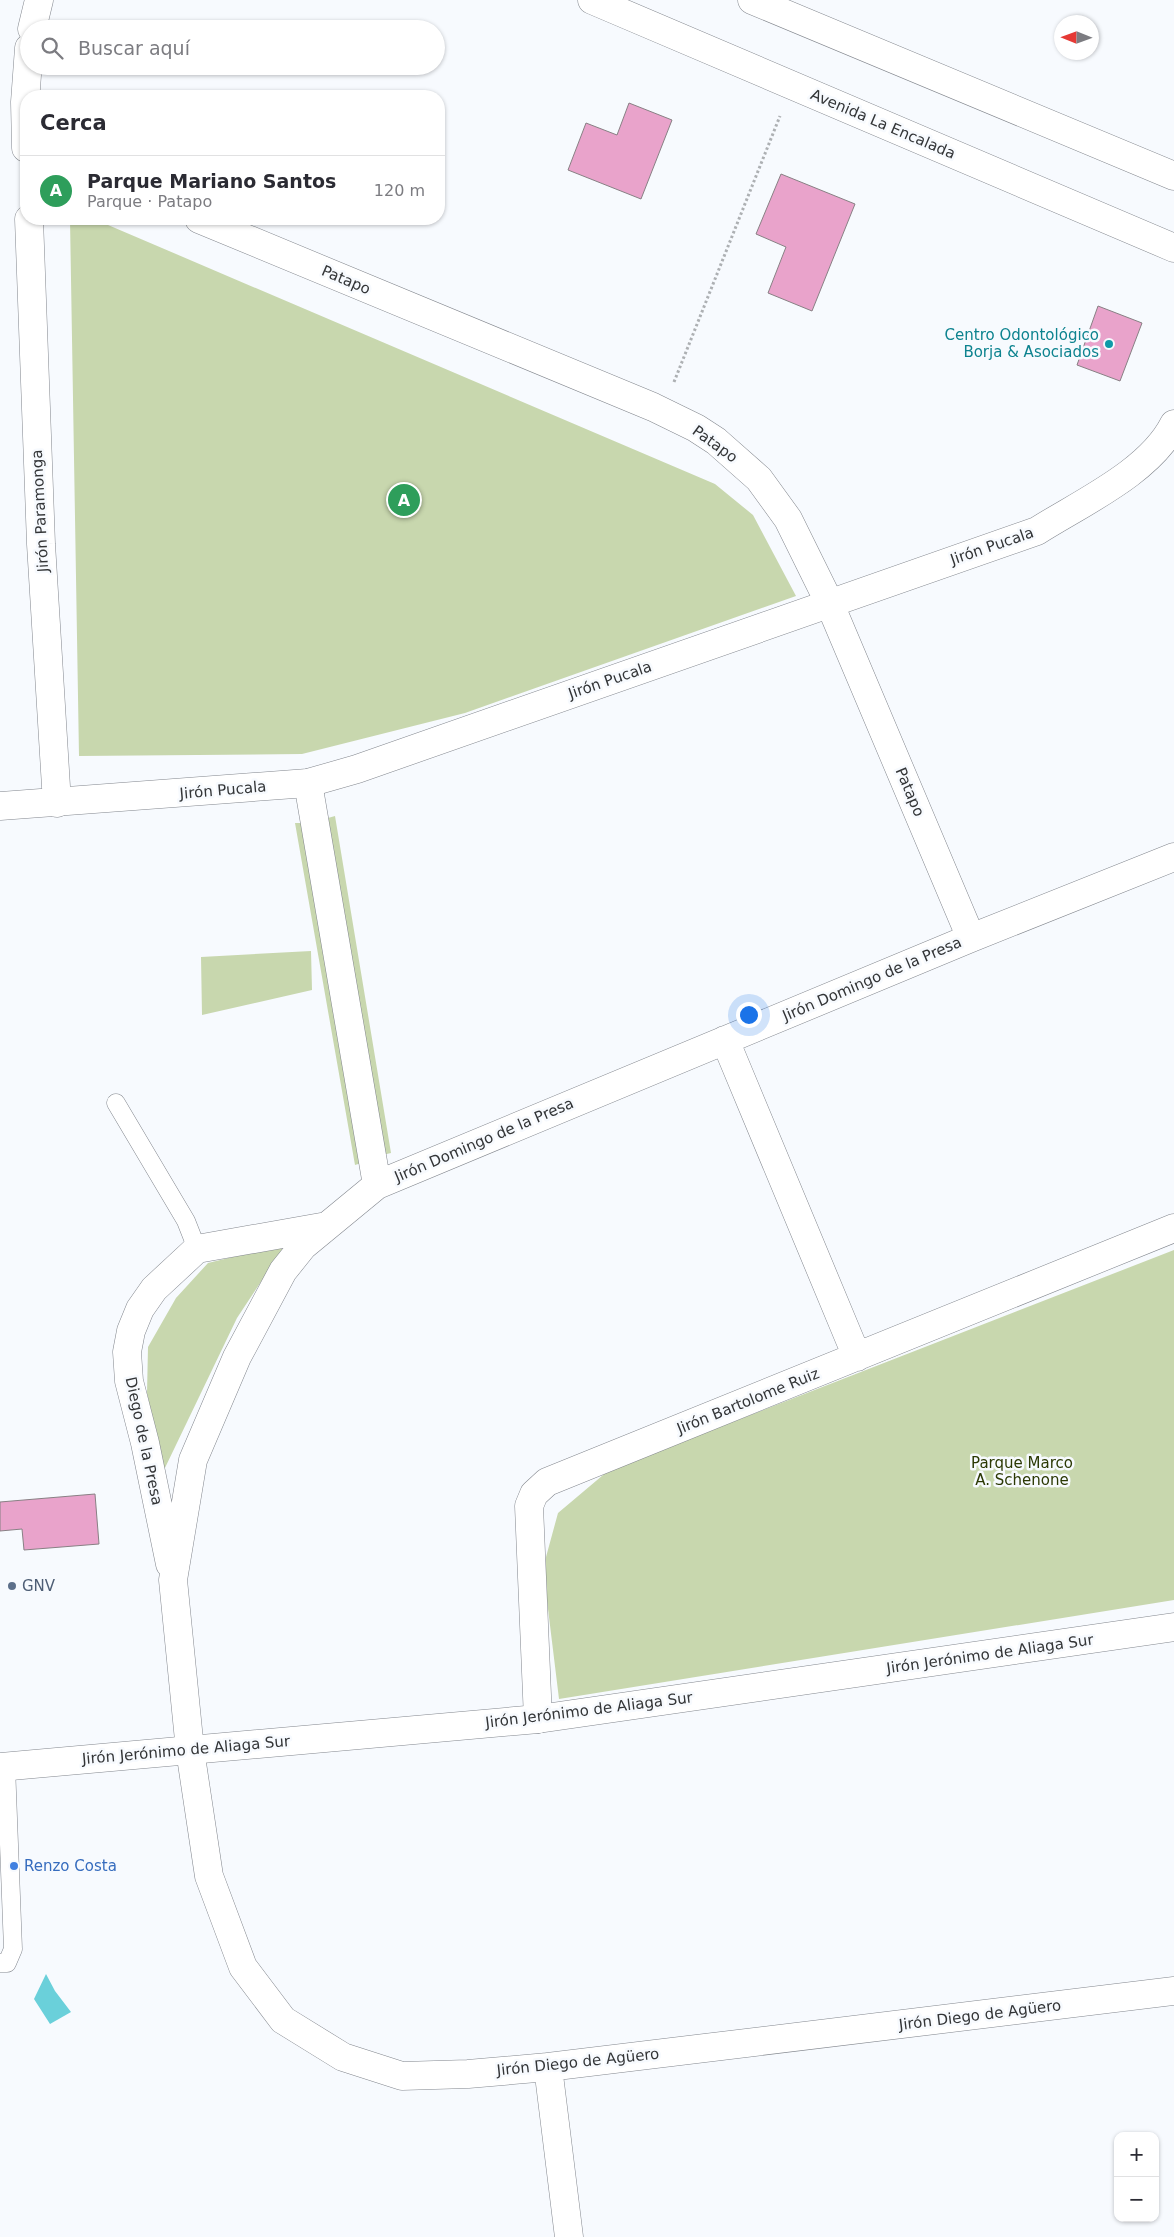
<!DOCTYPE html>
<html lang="es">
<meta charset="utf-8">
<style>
:root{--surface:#fff;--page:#f7f7f7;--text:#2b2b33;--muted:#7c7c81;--line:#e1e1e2;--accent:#7c3aed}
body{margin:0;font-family:"DejaVu Sans",sans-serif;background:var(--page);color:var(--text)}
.controls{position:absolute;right:15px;bottom:15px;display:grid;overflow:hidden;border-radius:10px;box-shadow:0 1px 4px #0004}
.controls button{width:45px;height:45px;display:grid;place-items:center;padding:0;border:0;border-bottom:1px solid var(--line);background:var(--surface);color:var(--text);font:25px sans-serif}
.compass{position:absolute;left:1054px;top:15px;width:45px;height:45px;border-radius:50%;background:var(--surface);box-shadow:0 1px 4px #0004;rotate:271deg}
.you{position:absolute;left:748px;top:1014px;width:18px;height:18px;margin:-12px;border:4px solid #fff;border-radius:50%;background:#1a73e8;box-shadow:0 0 0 8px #1a73e833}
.badge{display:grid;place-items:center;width:32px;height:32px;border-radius:50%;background:var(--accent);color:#fff;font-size:16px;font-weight:700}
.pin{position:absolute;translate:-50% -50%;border:2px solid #fff;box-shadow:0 1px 5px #0006}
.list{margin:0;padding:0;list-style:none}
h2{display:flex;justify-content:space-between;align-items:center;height:65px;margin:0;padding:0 20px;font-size:21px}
h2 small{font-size:16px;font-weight:400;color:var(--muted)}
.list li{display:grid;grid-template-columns:32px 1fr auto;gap:15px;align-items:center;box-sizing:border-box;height:70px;padding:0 20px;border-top:1px solid var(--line)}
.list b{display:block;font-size:19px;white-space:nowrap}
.list p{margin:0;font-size:16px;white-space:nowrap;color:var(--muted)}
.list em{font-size:16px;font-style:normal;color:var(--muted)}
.icon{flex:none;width:28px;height:28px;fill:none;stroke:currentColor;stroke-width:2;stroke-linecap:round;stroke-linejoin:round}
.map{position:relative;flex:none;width:1174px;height:2237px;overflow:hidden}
.search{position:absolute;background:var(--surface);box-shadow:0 1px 4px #0004;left:20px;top:20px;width:425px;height:55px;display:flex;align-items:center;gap:12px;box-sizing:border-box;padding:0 18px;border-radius:28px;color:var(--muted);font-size:19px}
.panel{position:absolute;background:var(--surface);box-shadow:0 1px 4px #0004;left:20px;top:90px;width:425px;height:135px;border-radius:20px}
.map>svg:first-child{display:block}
</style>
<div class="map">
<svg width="1174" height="2237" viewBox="0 0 1174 2237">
<rect width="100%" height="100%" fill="#f7fafe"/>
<!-- green -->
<path fill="#c8d7ae" d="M70,219H94L715,484L753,515L796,596L465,713L302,754L79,756Z
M335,816L391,1153L378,1156L321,820Z
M295,823H311L368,1161L355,1165Z
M311,951L312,990L202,1015L201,957Z
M286,1244L237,1318L163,1472L147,1393L148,1347L176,1298L208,1263Z
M1174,1250V1600L559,1699L543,1568L558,1513L609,1470Z"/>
<!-- water -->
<path fill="#6ad0da" d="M46,1974L55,1991L71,2012L50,2024L34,1999Z"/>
<!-- building -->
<path fill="#e9a3cb" stroke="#888084" d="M629,103L672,120L641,199L568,170L586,123L617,135Z
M781,174L855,204L812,311L768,293L786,247L756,234Z
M1098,306L1142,323L1120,381L1077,365Z
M95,1494L99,1544L24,1550L22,1529L0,1531V1502Z"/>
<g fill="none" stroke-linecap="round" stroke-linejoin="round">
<!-- lane casing -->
<g stroke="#83878e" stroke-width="19">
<path id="lane" d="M116,1103L186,1221L197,1249
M0,1963H7L13,1949L6,1766"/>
</g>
<!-- street casing -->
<g stroke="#83878e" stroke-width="29">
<path id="street" d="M32,29L39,0
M26,148L25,102L29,48
M29,219L41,544L57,803
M199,219L653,407L696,428L716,441L759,479L788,519L829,602L971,938
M308,783L377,1185
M1174,857L971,938L377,1185L303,1246L283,1271L237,1357L193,1460L173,1580L190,1750L209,1876L243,1967L283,2020L343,2057L402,2076L468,2074L548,2067L1174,1991
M725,1040L857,1357
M170,1564L145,1443L129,1381L127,1352L131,1331L140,1309L154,1289L197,1249L327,1226
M538,1719L529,1506L534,1494L547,1482L1174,1228
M548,2067L569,2237"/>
</g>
<!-- secondary casing -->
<g stroke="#83878e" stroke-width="29">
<path id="secondary" d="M592,0L1174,248
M752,0L1174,176
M0,806L308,783L357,769L1037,531C1081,503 1150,472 1174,424
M0,1767L538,1719L1174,1627"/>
</g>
<!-- path -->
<path stroke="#adb0b3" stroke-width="3" stroke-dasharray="2.5 2.5" stroke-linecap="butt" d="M674,382L780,116"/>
<!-- lane -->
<use href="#lane" stroke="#fff" stroke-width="18"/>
<!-- street -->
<use href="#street" stroke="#fff" stroke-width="28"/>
<!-- secondary -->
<use href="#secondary" stroke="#fff" stroke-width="28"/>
</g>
<!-- markers -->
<circle fill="#0f9aa8" stroke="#f7fafe" stroke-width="2" cx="1109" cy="344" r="5"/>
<circle fill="#5c6f8a" stroke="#f7fafe" stroke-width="2" cx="12" cy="1586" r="5"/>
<circle fill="#3f7fe0" stroke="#f7fafe" stroke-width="2" cx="14" cy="1866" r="5"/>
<g text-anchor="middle" stroke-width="5" stroke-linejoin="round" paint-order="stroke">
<!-- street labels -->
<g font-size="15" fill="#333537" stroke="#f7fafe">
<text transform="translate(883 124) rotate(23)" y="5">Avenida La Encalada</text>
<text transform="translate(346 280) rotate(23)" y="5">Patapo</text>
<text transform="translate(715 444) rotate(36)" y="5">Patapo</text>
<text transform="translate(40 511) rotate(-93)" y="5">Jirón Paramonga</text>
<text transform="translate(992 546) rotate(-19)" y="5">Jirón Pucala</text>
<text transform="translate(610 680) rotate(-19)" y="5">Jirón Pucala</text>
<text transform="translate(223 790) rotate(-5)" y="5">Jirón Pucala</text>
<text transform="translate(910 792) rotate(67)" y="5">Patapo</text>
<text transform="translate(872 979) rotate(-23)" y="5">Jirón Domingo de la Presa</text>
<text transform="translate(484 1140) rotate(-23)" y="5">Jirón Domingo de la Presa</text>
<text transform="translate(748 1401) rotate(-22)" y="5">Jirón Bartolome Ruiz</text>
<text transform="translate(144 1441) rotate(78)" y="5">Diego de la Presa</text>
<text transform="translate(990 1654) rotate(-8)" y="5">Jirón Jerónimo de Aliaga Sur</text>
<text transform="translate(589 1710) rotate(-7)" y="5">Jirón Jerónimo de Aliaga Sur</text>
<text transform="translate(186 1750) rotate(-5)" y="5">Jirón Jerónimo de Aliaga Sur</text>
<text transform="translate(980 2015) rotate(-7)" y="5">Jirón Diego de Agüero</text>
<text transform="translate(578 2062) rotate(-6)" y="5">Jirón Diego de Agüero</text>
</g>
<!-- culture labels -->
<g font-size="15" fill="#0d838f" stroke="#f7fafe" text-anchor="end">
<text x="1099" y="340">Centro Odontológico<tspan x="1099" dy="17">Borja &amp; Asociados</tspan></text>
</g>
<!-- park labels -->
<g font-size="15" fill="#2b3904" stroke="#f7fafe">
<text x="1022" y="1468">Parque Marco<tspan x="1022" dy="17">A. Schenone</tspan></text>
</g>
<!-- service labels -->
<g font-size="15" fill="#4e5e75" stroke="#f7fafe" text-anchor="start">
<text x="22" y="1591">GNV</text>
</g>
<!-- shop labels -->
<g font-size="15" fill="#366cbe" stroke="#f7fafe" text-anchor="start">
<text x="24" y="1871">Renzo Costa</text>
</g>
</g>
</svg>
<div class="controls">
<button>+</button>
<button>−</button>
</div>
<svg class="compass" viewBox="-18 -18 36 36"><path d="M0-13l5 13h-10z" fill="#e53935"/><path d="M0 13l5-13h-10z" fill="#7c7c81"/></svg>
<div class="you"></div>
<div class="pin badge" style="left:404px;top:500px;background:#2e9e5b">A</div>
<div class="search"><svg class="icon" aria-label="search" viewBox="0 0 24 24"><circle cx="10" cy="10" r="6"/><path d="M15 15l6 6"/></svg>Buscar aquí</div>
<section class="panel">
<h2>Cerca<small></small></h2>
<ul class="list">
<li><span class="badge" style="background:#2e9e5b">A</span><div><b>Parque Mariano Santos</b><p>Parque · Patapo</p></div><em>120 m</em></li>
</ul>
</section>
</div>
